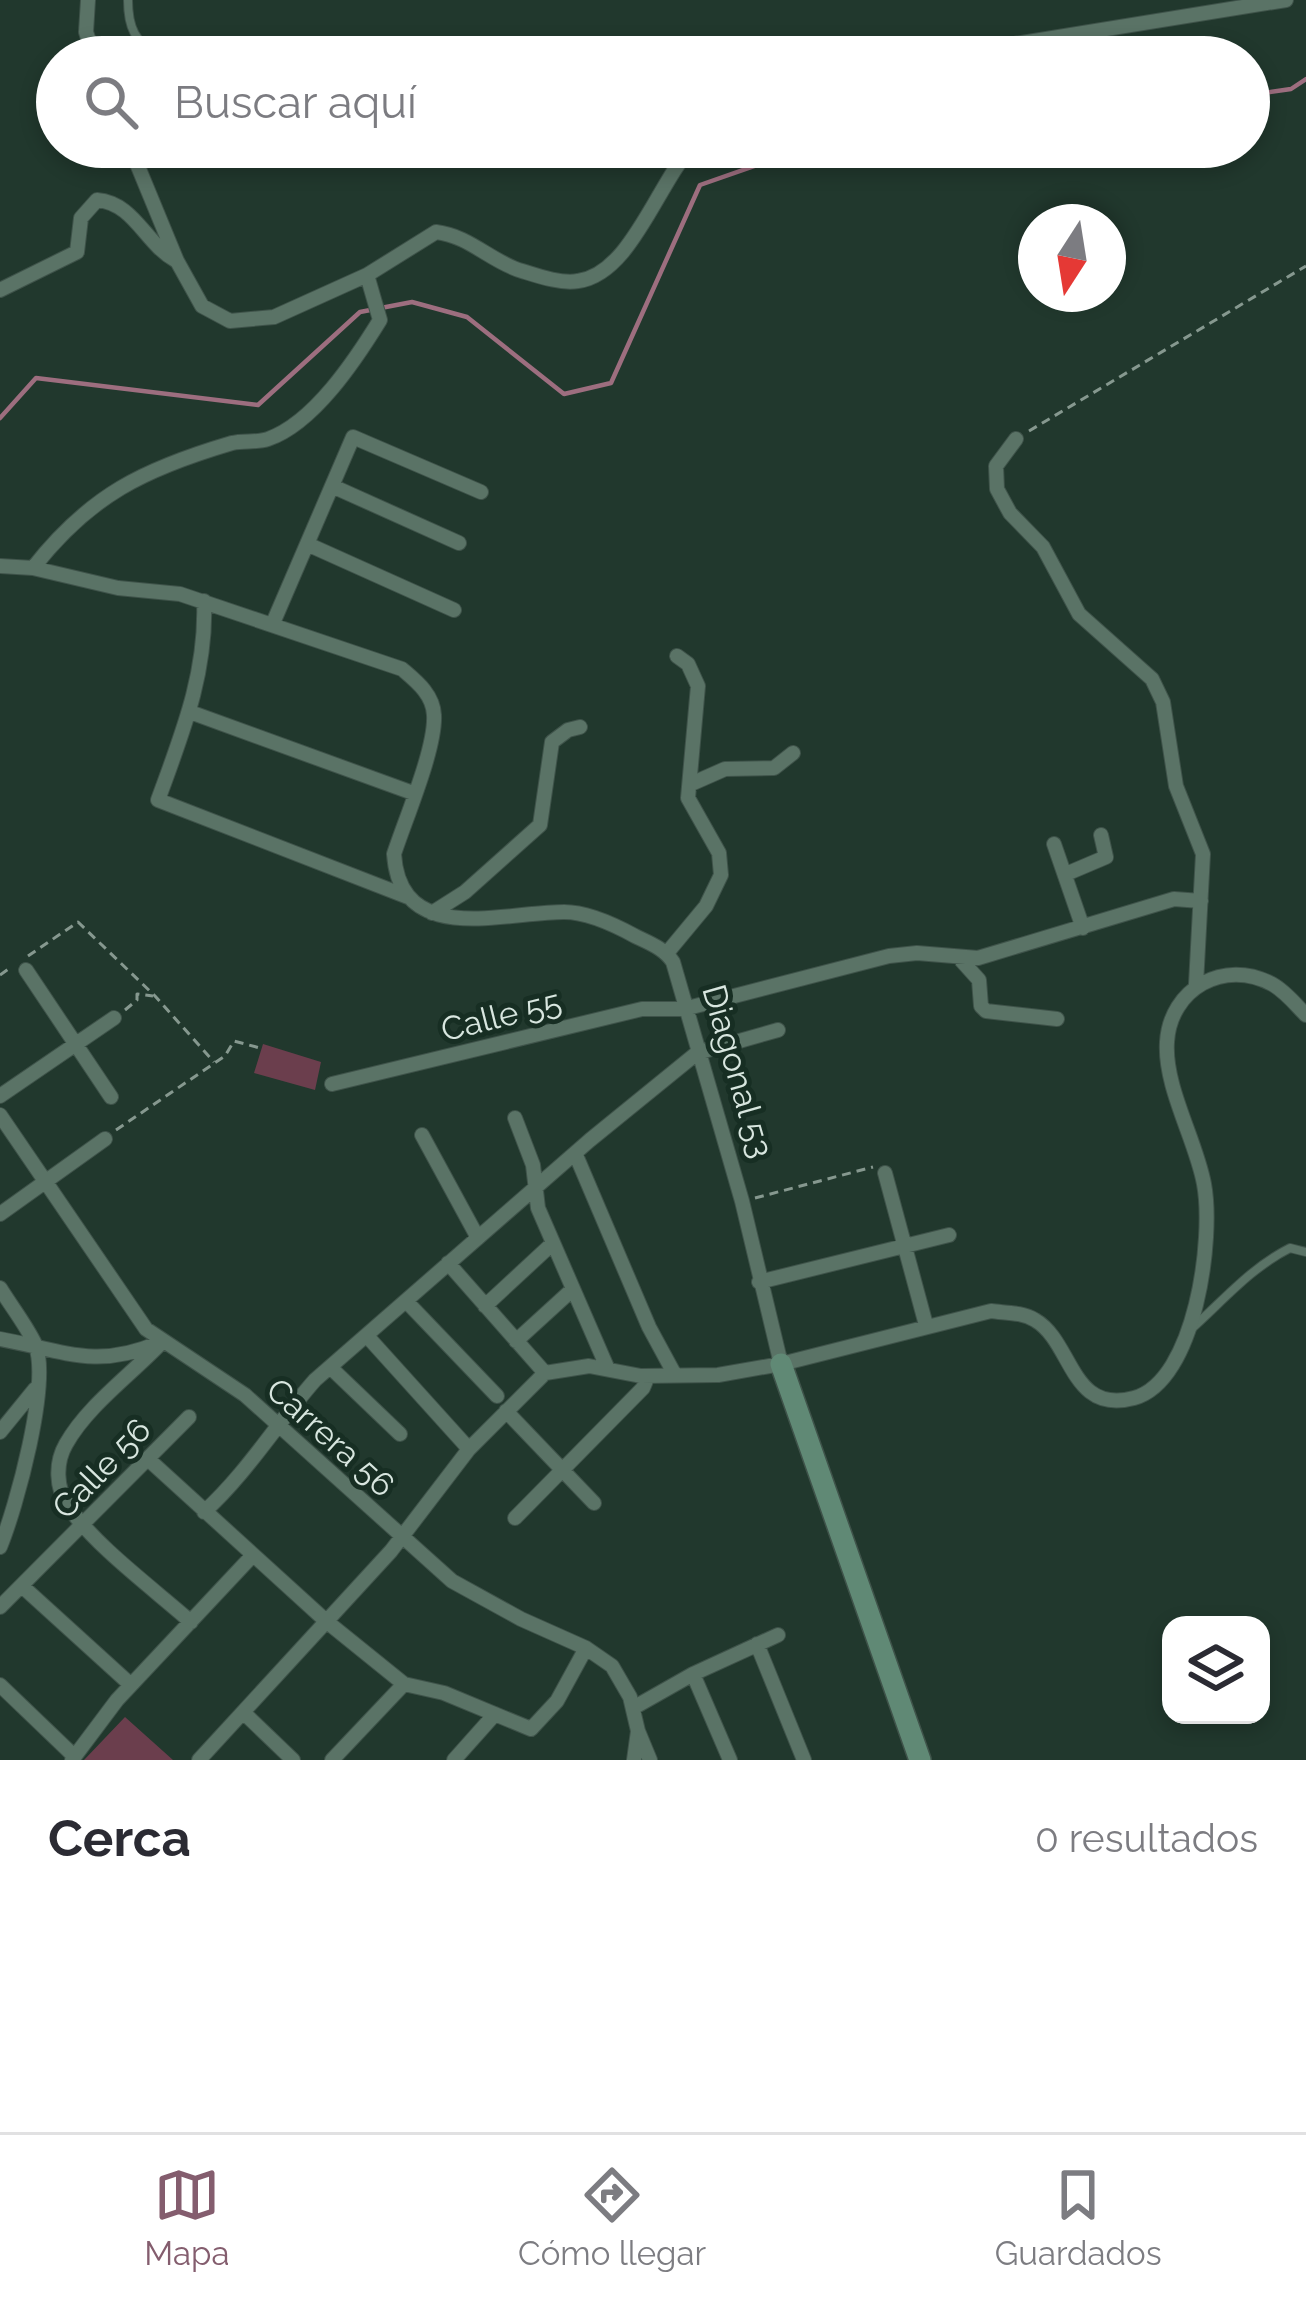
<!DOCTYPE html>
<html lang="es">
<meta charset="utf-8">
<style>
:root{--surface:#fff;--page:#f2f2f3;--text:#2b2b33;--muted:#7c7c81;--line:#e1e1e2;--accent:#845d6e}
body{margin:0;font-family:Raleway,sans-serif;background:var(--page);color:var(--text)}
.controls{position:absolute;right:36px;bottom:36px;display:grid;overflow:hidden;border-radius:24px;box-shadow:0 6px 18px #0003}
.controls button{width:108px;height:108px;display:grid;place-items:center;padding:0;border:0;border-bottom:3px solid var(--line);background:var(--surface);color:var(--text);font:60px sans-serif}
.compass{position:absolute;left:1018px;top:204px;width:108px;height:108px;border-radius:50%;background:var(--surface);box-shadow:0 6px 18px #0003;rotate:192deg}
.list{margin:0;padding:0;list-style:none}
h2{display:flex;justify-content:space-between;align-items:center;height:156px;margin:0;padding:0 48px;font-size:51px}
h2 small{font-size:39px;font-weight:400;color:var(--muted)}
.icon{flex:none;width:66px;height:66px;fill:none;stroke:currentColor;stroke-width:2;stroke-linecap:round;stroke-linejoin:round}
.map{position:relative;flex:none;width:1306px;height:1760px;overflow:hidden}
.search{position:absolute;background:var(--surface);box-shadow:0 6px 18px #0003;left:36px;right:36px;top:36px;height:132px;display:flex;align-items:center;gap:30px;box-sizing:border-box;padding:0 42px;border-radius:66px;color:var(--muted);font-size:45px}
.sheet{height:372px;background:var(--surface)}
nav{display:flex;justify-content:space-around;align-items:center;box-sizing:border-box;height:168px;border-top:3px solid var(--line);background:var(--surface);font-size:33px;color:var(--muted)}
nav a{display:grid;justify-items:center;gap:6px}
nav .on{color:var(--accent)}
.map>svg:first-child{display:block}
</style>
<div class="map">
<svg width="1306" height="1760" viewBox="0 0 1306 1760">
<rect width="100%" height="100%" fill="#21382d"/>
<!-- green -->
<path fill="#6b3e4d" d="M263,1044L321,1062L315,1090L254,1073Z
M125,1717L173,1760H84Z"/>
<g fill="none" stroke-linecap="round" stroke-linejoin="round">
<!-- stream -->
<path stroke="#9d6e7f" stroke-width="4.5" d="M1249,95L1291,89L1306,79
M0,418L36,378L258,405L360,312L412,302L467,317L564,394L611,383L700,185L774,159L998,147"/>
<!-- lane casing -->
<g stroke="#3f534a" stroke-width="10">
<path id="lane" d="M128,0C128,28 135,41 158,57
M1189,1331C1222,1302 1250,1268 1290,1248L1306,1252"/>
</g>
<!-- street casing -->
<g stroke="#3f534a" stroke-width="16">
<path id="street" d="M88,0L86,32L94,57
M955,57L996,47L1286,0
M367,275L436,232C470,236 491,262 522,271C538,276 561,284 578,281C631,274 658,182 692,147
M0,290L77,252L81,218L97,200C134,203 145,243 175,260
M1016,439L996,466L997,489L1010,513L1043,547L1079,614L1152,679L1163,702L1176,786L1203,854L1196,984
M332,486L459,543
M307,544L454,610
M0,566L33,568L118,588L180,594L402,669C416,681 433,694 434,715C436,748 405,820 394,854C400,947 503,912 564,912C587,912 615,925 635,936C649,943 664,948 673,962L742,1201L781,1364
M33,568C90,495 144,469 232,443C243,440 257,443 268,439C314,423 356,359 380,320L367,275L274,317L230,321L202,306L177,261L130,147
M204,601C207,673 182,734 158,800L408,897
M273,623L353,437L481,492
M190,712L413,793
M691,784L725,769L774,768L793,753
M1054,844L1083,928
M1066,874L1106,857L1101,835
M432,913L465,892L540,825L552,742L568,730L580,727
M667,953L706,906L721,875L719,853L688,798L698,686L688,664L677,656
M961,960L979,980L981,1006L986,1011L1057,1019
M26,970L111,1097
M332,1084L642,1009H684L889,956L917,953L978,958L1174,899L1201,901
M0,1096L114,1018
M0,1115L146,1329L245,1395L452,1581L521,1619L586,1648L612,1666L630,1697L638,1731L650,1760
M515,1118L533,1165L538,1208L607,1367
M422,1135L478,1238
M575,1153L649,1327L675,1375
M885,1173L926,1325
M0,1214L105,1139
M448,1263L545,1373
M759,1282L949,1235
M0,1288C11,1306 26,1325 35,1344C51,1382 16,1508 0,1547
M406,1301L497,1396
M485,1306L553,1243
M367,1336L469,1449
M0,1339C61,1350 95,1370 158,1343
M516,1341L573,1289
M162,1342C132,1374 88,1405 66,1444C55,1463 56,1488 68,1506C94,1545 155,1590 191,1622
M330,1367L400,1434
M506,1411L594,1503
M0,1432L35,1389
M148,1459L326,1621L404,1684L444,1693L531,1729L557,1701L586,1648
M204,1512C247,1473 277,1423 315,1380L590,1140L697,1053L778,1030
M515,1518L643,1388L648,1376
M22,1586L131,1685
M0,1607L189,1417
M757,1644L804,1760
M693,1674L730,1760
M0,1685L73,1755
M633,1708L693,1674L778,1635
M244,1713L293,1760
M72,1760L117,1700L253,1555
M199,1760L391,1551L469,1449L545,1373L589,1366L641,1376L718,1375L781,1364L991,1311C1005,1313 1022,1312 1035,1320C1073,1342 1070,1415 1134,1398C1196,1381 1214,1237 1204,1184C1196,1140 1164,1087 1167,1042C1170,989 1224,958 1272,984C1285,991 1296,1005 1306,1015
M332,1760L404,1684
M454,1760L495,1714
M634,1760L638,1731"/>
</g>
<!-- secondary casing -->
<g stroke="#3f534a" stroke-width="24">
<path id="secondary" d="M781,1364L920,1760"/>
</g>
<!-- path -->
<path stroke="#86988f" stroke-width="3" stroke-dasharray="9 6" stroke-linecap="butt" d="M1029,431L1306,266
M28,956L78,922L155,996L214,1062
M0,975L10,968
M125,1010L137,1000V994L153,996
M116,1130L225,1056L234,1041L260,1048
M755,1198L873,1167"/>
<!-- lane -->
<use href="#lane" stroke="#5a7366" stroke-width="8"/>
<!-- street -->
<use href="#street" stroke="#5a7366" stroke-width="14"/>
<!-- secondary -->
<use href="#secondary" stroke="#608975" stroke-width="21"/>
</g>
<g text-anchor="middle" stroke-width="10" stroke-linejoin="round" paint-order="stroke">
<!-- street labels -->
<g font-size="33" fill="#d8e6df" stroke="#172e23">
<text transform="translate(501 1015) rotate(-14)" y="12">Calle 55</text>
<text transform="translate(738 1071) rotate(74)" y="12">Diagonal 53</text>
<text transform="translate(331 1437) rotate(42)" y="12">Carrera 56</text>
<text transform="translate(101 1468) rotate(-46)" y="12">Calle 56</text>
</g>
</g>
</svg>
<div class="controls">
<button><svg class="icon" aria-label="layers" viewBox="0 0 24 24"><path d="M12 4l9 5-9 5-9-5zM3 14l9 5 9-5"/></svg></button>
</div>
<svg class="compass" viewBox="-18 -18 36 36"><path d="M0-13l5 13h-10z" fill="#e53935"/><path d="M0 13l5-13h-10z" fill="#7c7c81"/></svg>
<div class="search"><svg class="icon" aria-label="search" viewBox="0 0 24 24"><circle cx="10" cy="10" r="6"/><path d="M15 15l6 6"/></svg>Buscar aquí</div>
</div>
<section class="sheet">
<h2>Cerca<small>0 resultados</small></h2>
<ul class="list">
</ul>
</section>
<nav>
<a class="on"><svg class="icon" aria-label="map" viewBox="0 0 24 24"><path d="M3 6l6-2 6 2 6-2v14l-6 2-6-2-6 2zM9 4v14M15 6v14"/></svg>Mapa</a>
<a><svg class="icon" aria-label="directions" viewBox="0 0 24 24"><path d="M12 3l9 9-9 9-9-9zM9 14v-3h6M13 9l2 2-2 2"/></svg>Cómo llegar</a>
<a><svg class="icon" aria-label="saved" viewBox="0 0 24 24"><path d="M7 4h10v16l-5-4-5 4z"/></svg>Guardados</a>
</nav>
